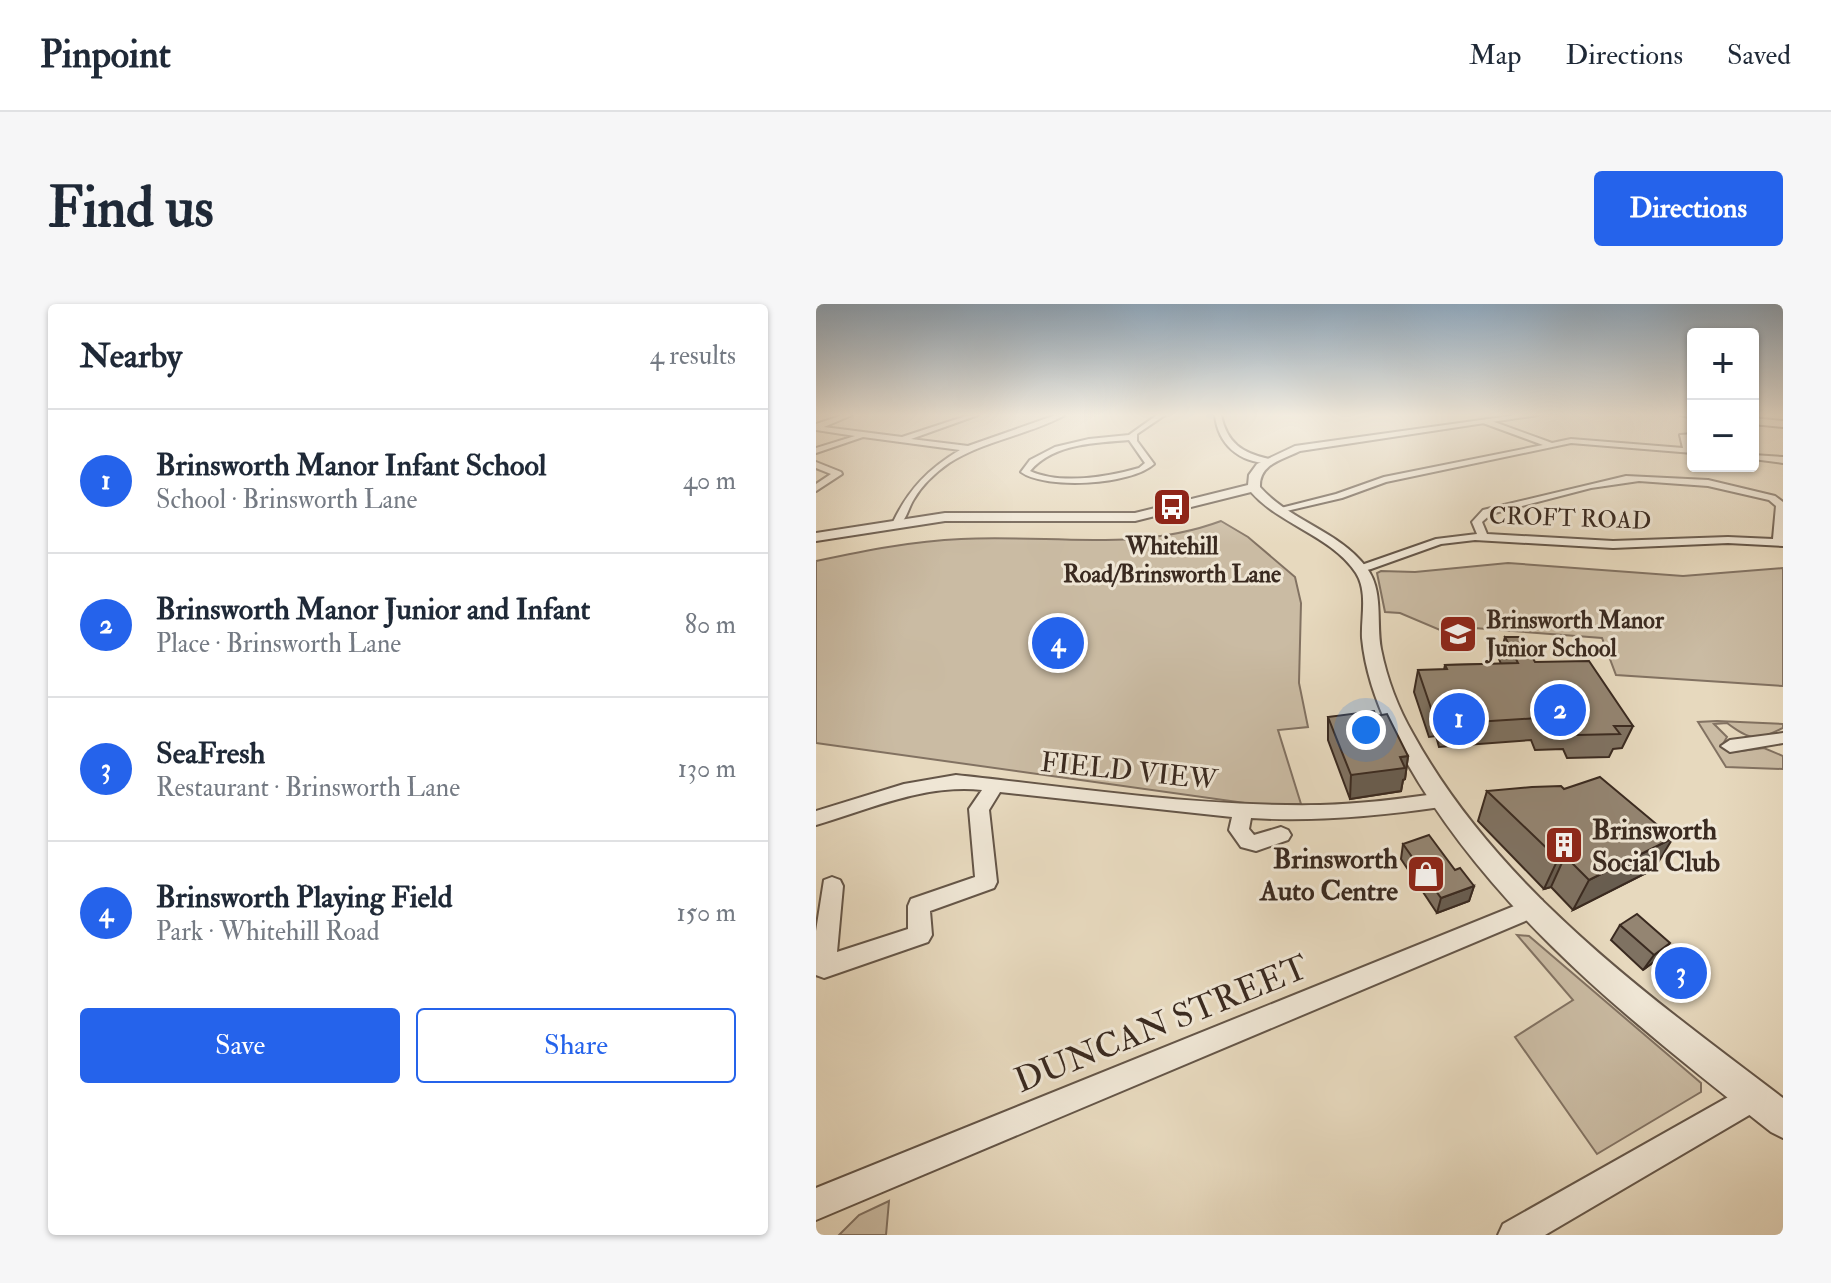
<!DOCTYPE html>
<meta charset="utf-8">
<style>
:root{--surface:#fff;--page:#f6f6f7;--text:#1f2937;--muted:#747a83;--line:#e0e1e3;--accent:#2563eb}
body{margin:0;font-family:"IM FELL Double Pica",serif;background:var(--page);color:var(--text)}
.controls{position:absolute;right:24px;top:24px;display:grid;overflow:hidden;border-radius:8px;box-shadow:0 2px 6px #0004}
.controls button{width:72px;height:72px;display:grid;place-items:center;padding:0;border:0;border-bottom:2px solid var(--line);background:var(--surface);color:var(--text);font:40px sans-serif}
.you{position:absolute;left:550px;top:426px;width:28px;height:28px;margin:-20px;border:6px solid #fff;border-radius:50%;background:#1a73e8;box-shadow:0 0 0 12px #1a73e833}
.badge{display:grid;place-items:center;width:52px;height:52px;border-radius:50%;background:var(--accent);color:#fff;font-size:26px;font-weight:700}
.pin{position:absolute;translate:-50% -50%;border:4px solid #fff;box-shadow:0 2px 8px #0006}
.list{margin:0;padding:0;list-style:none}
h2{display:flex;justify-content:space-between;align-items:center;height:104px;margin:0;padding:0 32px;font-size:34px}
h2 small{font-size:26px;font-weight:400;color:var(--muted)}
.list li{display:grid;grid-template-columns:52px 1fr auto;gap:24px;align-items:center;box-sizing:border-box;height:144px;padding:0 32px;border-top:2px solid var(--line)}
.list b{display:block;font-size:30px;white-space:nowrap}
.list p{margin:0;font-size:26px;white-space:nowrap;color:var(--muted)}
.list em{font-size:26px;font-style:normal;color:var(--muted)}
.actions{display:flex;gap:16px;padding:24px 32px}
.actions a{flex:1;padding:18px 0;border:2px solid var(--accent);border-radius:8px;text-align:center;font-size:28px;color:var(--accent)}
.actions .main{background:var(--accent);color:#fff}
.map{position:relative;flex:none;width:967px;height:931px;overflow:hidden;border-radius:8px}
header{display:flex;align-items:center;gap:48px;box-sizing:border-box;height:112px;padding:0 40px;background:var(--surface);border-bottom:2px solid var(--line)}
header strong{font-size:38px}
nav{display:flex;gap:44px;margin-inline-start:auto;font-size:28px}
.intro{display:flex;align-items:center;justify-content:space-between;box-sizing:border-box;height:192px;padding:0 48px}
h1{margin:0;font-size:56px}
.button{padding:20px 36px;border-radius:8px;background:var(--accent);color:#fff;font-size:28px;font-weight:700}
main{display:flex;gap:48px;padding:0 48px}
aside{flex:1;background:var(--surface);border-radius:8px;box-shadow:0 2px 6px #0004}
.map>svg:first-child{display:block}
</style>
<header>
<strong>Pinpoint</strong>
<nav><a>Map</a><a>Directions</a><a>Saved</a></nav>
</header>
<div class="intro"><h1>Find us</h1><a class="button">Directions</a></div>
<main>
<aside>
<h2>Nearby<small>4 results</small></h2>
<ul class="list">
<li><span class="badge">1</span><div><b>Brinsworth Manor Infant School</b><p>School · Brinsworth Lane</p></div><em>40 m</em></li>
<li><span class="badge">2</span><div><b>Brinsworth Manor Junior and Infant</b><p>Place · Brinsworth Lane</p></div><em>80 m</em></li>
<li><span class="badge">3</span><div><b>SeaFresh</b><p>Restaurant · Brinsworth Lane</p></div><em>130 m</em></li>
<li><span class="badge">4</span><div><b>Brinsworth Playing Field</b><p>Park · Whitehill Road</p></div><em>150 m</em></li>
</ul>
<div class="actions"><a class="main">Save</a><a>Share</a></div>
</aside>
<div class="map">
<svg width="967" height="931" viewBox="0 0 967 931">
<rect width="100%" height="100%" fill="#e7d9be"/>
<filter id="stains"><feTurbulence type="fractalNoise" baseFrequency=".0025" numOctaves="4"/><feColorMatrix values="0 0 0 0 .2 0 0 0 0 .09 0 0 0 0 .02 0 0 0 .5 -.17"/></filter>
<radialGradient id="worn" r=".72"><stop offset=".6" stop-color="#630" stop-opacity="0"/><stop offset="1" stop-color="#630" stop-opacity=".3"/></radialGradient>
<!-- green -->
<path fill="#cabba3" stroke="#827262" stroke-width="2" d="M405,217L432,233L479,273L485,299L483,379L492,423L462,426L485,500H436L0,439V257C48,247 96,237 145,235C233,230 319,249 405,217Z
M692,259L867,272L967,264V382L800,371L786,334L645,323L624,326L584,309L569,308L561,269L565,267L599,268Z
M901,417L967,420V424C940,437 935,437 911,419L898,420L911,433L907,440L917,448L948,444L967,452V465L910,463L882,418Z
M701,631L713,632L885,779V788L781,850L699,733L757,696Z
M73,897L70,931H23L43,911Z"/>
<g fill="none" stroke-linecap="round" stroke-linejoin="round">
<!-- minor casing -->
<g stroke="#655648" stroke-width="4">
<path id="minor" d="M27,111H36L8,123L86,133L153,111H162L95,135L152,142L240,111H249C213,131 169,136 133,159C120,168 106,181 98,195C92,204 91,216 82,221L77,218C93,185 112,165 144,146L47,133L0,149V144L39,132L0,126V120Z
M341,111H349L321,130V137L338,160C315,181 230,186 205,168L214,156L239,143L273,135L313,131ZM313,136L329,159L323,164C292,173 244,181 214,167C238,139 279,139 313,136Z
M399,111H405C411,139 426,149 453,155V159C423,159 402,140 399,111Z
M670,115L736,139L755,135L867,144L864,131L877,130V134L872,135L877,149L755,139L570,178L526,194L462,209L457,206L520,190L568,173L727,141L667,119Z
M937,151L967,153V159L937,155Z
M0,158L25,168L26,170L0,187V180L15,170L0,164Z
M810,172L892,176L959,192L967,198V242L912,239L797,244L659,236L625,240L555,265L543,268L537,264L620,235L661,230L656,218L667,206ZM823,177L892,182L953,196L960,202L957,235L912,233L797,237L671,230L666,218L675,210L775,184Z
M967,429V439L914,448L905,442L914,436Z
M140,471C261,484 382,503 504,501C545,500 585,495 625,489L632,491L634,496L632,501L625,503C562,512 499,518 435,514L433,525L438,531L465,523L472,526L475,531L472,536L440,547L425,543L413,526L416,513L184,488L173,506L181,578L178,584L114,607L116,631L112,638L8,674L0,671V627L8,576L16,573L24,576L27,582L21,648L92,625V602L95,595L159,573L153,505L166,486C108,480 55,505 0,521V507L88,480Z
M718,594L726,596L729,603L726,610L0,916V884Z
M937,779L947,783L951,793L947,803L729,931H682L687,920Z"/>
</g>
<!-- tertiary casing -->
<g stroke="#655648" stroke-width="4">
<path id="tertiary" d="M701,111H722L484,147C466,156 443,160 444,183C474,217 523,227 550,263C568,286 560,318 565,345C571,375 582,404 597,430C682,584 830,690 967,794V834L955,828C811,714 658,596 574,427C560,398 549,366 546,334C545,313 552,288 540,269C516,232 464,221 435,188L319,217H129L0,237V229L129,209H319L432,181L433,171L441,160L479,142Z"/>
</g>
<!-- secondary casing -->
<g stroke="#3a2a20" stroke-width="4">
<path id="secondary" d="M865,111H877V114Z
M937,114L967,117V123L937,120Z"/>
</g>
<!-- minor -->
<use href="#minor" fill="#efe6d5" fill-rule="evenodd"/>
<!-- tertiary -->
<use href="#tertiary" fill="#efe6d5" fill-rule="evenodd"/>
<!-- secondary -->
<use href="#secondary" fill="#efe6d5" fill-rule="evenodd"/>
</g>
<!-- wall -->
<path fill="#7f7262" stroke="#3a2a20" stroke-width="2" d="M689,333L719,358L817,422L806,444L797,445L793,453L751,454L747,445L719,446L715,436L623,443L620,432L613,433L598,388L602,366H628L629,361L685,360L683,355Z
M560,412L592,452L589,475L587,476L585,487L534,495L512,436V413Z
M671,487L838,565L757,606L735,583L728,585L662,517Z
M587,540L639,566L658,582L653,597L621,609L585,555Z
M804,621L843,654L827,666L795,636Z"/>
<!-- shaded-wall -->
<path fill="#685d50" stroke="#3a2a20" stroke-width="2" d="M592,452L589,475L587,476L585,487L534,495L535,471L584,453Z
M857,534L838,565L757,606L773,576Z
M749,552L735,583L728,585L742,555Z
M658,582L653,597L621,609L625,594Z
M854,639L843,654L827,666L838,651Z"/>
<!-- building -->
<path fill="#948572" stroke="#3a2a20" stroke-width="2" d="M689,333H705L719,358L773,357L817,422H798L804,430L761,431L755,422L727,423L722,414L628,420L625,410H617L602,366L631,365L629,361L702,359Z
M558,407L560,412L571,410L592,452L584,453L589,464L535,471L512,413Z
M784,473L857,534L773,576L749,552L742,555L671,487L716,483L745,482L748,485Z
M613,531L639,566L644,564L658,582L625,594L587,540Z
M821,610L854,639L838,651L804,621Z"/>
<!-- sky -->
<linearGradient id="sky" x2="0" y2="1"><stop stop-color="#90abc2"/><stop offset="0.46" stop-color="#f4eee2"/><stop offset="1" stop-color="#f4eee2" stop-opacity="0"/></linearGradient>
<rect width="967" height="241" fill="url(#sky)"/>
<!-- icons -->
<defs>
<g id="bus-square" transform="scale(2)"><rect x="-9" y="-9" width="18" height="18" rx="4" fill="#8f2418" stroke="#efe6d5"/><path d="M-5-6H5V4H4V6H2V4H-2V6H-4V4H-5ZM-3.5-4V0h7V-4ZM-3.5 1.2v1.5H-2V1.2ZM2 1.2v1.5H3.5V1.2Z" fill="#fff"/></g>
<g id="school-square" transform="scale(2)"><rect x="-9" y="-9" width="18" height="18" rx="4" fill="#8f2418" stroke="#efe6d5"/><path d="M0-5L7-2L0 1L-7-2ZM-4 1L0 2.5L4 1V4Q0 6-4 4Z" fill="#fff"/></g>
<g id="building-square" transform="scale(2)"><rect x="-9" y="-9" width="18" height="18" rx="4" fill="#8f2418" stroke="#efe6d5"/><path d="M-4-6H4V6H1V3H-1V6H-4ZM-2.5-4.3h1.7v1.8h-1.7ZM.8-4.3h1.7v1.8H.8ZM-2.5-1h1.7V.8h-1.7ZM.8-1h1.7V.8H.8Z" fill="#fff"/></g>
<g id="shop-square" transform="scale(2)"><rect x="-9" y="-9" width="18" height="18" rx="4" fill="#8f2418" stroke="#efe6d5"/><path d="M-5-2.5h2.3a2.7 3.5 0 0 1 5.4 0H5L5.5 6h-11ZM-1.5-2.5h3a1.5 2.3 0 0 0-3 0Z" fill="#fff"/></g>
</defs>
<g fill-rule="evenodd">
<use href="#bus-square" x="356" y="203"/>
<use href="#school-square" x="642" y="330"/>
<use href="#building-square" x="748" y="541"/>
<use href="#shop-square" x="610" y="570"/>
</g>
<g text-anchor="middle" stroke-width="6" stroke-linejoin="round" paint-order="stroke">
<!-- far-street labels -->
<g font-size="24" fill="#3a2a20" stroke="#efe6d5">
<text transform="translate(754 214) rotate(2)" y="8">CROFT ROAD</text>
</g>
<!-- far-poi labels -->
<g font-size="24" font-weight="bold" fill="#3a2a20" stroke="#efe6d5">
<text x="356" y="250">Whitehill<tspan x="356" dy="28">Road/Brinsworth Lane</tspan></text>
<text x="670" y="324" text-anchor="start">Brinsworth Manor<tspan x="670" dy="28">Junior School</tspan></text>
</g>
<!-- street labels -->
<g font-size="28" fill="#3a2a20" stroke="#efe6d5">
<text transform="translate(313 466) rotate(6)" y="10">FIELD VIEW</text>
</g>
<!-- poi labels -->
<g font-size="28" font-weight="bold" fill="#3a2a20" stroke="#efe6d5" text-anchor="start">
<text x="776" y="535">Brinsworth<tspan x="776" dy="32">Social Club</tspan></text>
<text x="582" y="564" text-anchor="end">Brinsworth<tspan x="582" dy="32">Auto Centre</tspan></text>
</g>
<!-- near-street labels -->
<g font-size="34" fill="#3a2a20" stroke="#efe6d5">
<text transform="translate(345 719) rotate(-22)" y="12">DUNCAN STREET</text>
</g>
</g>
<rect width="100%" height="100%" filter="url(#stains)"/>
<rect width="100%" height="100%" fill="url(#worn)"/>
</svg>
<div class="controls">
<button>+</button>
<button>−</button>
</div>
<div class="you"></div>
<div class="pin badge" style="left:643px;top:415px">1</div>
<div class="pin badge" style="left:744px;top:406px">2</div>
<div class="pin badge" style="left:865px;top:669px">3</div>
<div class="pin badge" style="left:242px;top:339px">4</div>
</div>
</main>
